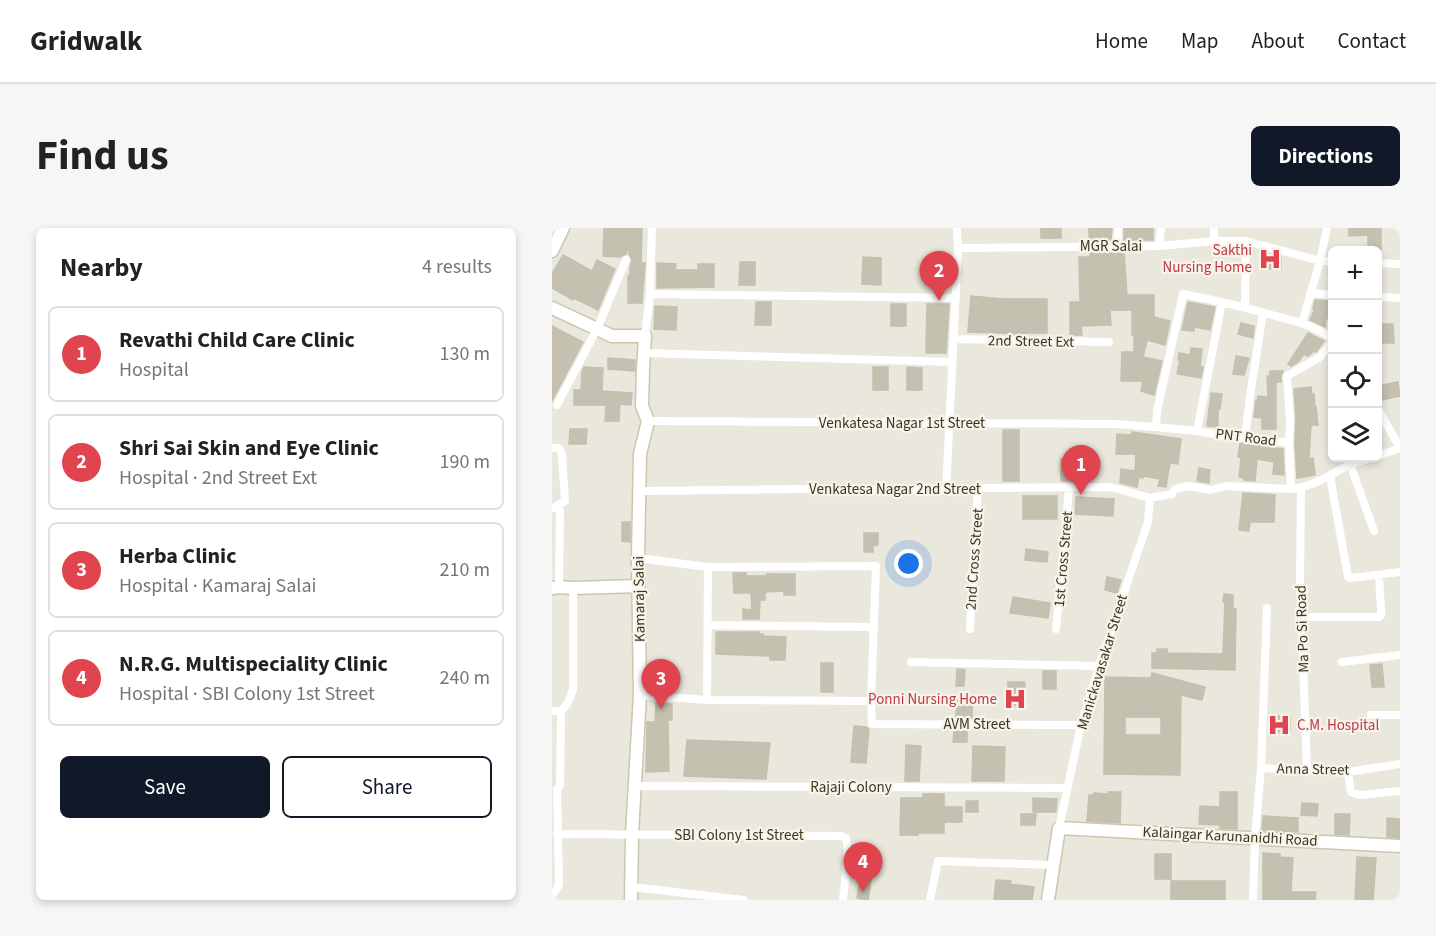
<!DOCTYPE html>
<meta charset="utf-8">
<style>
:root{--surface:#fff;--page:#f6f6f6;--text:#222;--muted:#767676;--line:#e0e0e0;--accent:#111827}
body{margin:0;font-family:"Source Sans 3",sans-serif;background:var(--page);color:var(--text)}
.controls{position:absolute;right:18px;top:18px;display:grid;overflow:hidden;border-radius:9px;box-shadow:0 3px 9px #0003}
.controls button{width:54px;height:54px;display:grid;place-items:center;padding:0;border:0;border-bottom:2px solid var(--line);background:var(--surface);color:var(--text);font:30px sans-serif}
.you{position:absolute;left:357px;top:336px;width:21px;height:21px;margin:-15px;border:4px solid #fff;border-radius:50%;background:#1a73e8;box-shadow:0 0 0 9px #1a73e833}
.badge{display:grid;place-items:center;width:39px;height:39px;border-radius:50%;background:var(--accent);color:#fff;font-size:20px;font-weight:700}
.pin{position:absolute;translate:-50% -50px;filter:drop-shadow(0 2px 3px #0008)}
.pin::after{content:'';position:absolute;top:32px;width:21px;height:18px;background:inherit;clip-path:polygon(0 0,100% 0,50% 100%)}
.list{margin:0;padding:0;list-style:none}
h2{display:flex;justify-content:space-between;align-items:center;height:78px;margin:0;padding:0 24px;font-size:26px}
h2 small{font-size:20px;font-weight:400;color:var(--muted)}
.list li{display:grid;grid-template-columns:39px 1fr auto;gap:18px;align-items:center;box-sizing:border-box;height:96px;margin:0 12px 12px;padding:0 12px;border:2px solid var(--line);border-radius:9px}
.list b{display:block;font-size:22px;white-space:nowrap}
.list p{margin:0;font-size:20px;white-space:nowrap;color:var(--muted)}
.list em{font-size:20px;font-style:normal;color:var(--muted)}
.actions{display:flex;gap:12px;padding:18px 24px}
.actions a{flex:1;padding:14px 0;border:2px solid var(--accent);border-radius:9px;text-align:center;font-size:21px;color:var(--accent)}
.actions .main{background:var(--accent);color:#fff}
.icon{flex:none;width:33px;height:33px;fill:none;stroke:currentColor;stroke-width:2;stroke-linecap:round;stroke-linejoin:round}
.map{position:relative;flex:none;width:848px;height:672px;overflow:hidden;border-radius:9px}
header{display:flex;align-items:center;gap:36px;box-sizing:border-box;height:84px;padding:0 30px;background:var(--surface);border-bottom:2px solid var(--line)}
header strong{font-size:28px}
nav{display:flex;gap:33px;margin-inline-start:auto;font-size:21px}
.intro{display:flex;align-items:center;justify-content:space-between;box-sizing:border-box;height:144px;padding:0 36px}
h1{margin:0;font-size:42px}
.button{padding:15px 27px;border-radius:9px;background:var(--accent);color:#fff;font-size:21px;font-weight:700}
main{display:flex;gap:36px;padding:0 36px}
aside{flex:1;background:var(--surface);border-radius:9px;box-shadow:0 3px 9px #0003}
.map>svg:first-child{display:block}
</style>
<header>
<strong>Gridwalk</strong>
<nav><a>Home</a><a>Map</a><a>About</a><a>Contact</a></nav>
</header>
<div class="intro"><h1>Find us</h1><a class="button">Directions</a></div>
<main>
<aside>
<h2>Nearby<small>4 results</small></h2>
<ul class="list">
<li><span class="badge" style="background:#e0444e">1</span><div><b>Revathi Child Care Clinic</b><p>Hospital</p></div><em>130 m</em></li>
<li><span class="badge" style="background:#e0444e">2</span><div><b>Shri Sai Skin and Eye Clinic</b><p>Hospital · 2nd Street Ext</p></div><em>190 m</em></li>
<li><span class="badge" style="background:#e0444e">3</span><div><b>Herba Clinic</b><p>Hospital · Kamaraj Salai</p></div><em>210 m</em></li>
<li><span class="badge" style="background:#e0444e">4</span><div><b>N.R.G. Multispeciality Clinic</b><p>Hospital · SBI Colony 1st Street</p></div><em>240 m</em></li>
</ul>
<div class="actions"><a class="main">Save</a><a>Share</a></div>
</aside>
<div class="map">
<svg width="848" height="672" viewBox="0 0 848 672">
<rect width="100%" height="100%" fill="#eae7dc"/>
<!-- building -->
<path fill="#c5c1b1" stroke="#c4c0ae" stroke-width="1.5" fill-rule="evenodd" d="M52,0H90L89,35H93L90,75H76V48H78V39L80,32L77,26V19L74,26L68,29L51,28Z
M489,0H509V10H489Z
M537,0H560L559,12H537Z
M572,0H601V12H572Z
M797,0H829V22H816V7L797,8Z
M538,25H572L575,67H602V89L618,93L613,117L595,112L591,129L610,133L602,167L589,163L591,153H569L570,124H582V107H580V82H558L559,97L529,98L530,107H518V74H528L527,29H538Z
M713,25L729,29V41H712Z
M11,27L40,43L45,32L63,41L46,82L22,70L21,72L0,60V46Z
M311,29L329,30V57L310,56Z
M188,34H203V57H187Z
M105,35L124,36L123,42H146V36H162V59L105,60Z
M419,68L451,71H495V105H474V106L416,104Z
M763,72L780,73V92L774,90L773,99L758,92L763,81H761Z
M204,74H219V97H203Z
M636,74L663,79L658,102L642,99V103L630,102Z
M339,76H354V98H339Z
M375,76H397L394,125H374Z
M103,78L125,79L124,102L102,101Z
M689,95L702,98L701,110L686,106Z
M825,96H841L842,115H825Z
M0,98L31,114L0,173Z
M756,105L772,113L764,124L762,123L756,128L752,126L746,134L739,138L736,136Z
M639,120L650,121L648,138L651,139L649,150L625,146L628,132H626L627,125L638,127Z
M684,128L697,130L692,147L681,146Z
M56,130L83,132V143L56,141Z
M32,139L51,140L50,163L80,165L79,177L68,176L67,193H53L54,177H22V162H29L30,143Z
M321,139H336V162H321Z
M355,139L370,140V162H355Z
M718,143H731L729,148V154H724V201H710V190L702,189L704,172H706V168L716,169L715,148H718Z
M846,154L848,168L825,173V158Z
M759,159L760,167L762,166L763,179H764L766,197H759L757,231L761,230L763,247L745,250L743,215L744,192L742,161Z
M659,165L670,166L668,181H666V199L655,198Z
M18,201H35L34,216H17Z
M451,202H467V253H451Z
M580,204L629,211L626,236L618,235L614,259L606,258L608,251L591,248V250L587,249L585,259L568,255L569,241L583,243L584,226H564L565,206L579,207Z
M693,215L731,221L732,247L721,246L722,234L705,231L703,253L692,252V250L687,249L689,230L686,229L688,216Z
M509,231L525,232V253H509Z
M647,240L658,242L657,255L645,253Z
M691,265L723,267L722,294H698L697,303L687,302Z
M471,268H505V291H471Z
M524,269L562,271L561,288L523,286Z
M70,294H78V314L70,313Z
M312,305H326V317L321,318V324H312Z
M474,321L496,324L495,334L473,332Z
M181,345H194V348H215V346H243V367H232V363L213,364V372H208L207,391H191V381L200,382L199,365H182Z
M555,349L569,352L565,365L553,362Z
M672,366L681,367V380L684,381L683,442L600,440V425H605V421H615V425L671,426L673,374H671Z
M461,369L498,375L496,390L458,385Z
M164,404H207L206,406H211V408L234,409L233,432H218V428L164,426Z
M269,435H281V464H269Z
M830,436L832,459H820L818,437Z
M405,441L413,442L412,458H404Z
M491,443H504V461H491Z
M600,445L653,459L650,472L629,467L628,547L552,546L553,449L599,450ZM573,489H609V507H573Z
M456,454H473L472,478L456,477Z
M405,468H421L420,490H404Z
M104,475L120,476V492H116L117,543L94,544L95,494H103Z
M719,488H738V504H719Z
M302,498L314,499L317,501L314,535L299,534Z
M404,503H415V514H401L402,504Z
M135,512L218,515L214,551L132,548Z
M354,517L369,518L367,553H353Z
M421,518L453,519L452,553H420Z
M556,564H569L568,595L535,593L537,567H542V565L556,566Z
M668,564H685V601L668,600V597L647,596L648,578L668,579Z
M371,566H392V579H410V594H392V605H366V607H348L349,570H371Z
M481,570L505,571L504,584H481Z
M414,573H426V584H414Z
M750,575L766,576L765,588L749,587Z
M469,586H484L483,597H469Z
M783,586H798L797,607L783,606Z
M711,588L746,590V604L710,602Z
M835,590L848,591V610L835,609Z
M711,625L728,626V629L741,630L739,664H764L763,672H711Z
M603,626H619V651H603Z
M805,629L824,630L821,672H803Z
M309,650L319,652L316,672L305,670Z
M444,652L459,653L458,656L482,659L480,672H442Z
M619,653H673V672H619Z"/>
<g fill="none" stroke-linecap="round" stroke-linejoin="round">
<!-- secondary casing -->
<g stroke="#cbc7ae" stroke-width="15">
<path id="secondary" d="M0,23L11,0
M0,80L60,108H93L91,142L90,178L96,193L88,226L86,330L88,467L80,606L79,672
M0,360L7,359L21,360L86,358
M496,672L507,600L848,618"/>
</g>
<!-- street -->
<path stroke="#fff" stroke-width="8" d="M662,13V0
M565,18L566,0
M607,18L609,0
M406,20L607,18L662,13H694L768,33H780
M826,35L848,36
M758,65L780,67
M98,66L404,70
M826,69L848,70
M693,79L694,13
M750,95L768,33L775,0
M93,108L98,66L100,0
M402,111L557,114
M92,125L400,134
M5,177L45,101L74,32
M826,181L848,220
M96,193L563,196L604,199L645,203L685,210L693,209L737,215L739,261
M604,199L605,183L631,66C662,72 693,79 723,88C743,93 764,98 780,111
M645,203L670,74
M693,209L699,162L711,84
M737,215L738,192L735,148L768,129L780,114
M0,220H7L10,226L13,273L1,280
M826,228L848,220
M798,236L822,303
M778,248L796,349L800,350L848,344
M749,260L748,352L755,542
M394,262L406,20L405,0
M87,263L247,261L394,262L426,260L559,259L598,270L620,266L623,261L636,258L659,262L674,258L739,261C760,259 778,247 797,237C804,234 812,232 819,230
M4,278L8,283L7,359
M86,330L156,339L324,338L319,473L320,496L529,497
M750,389H827L829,387V382L827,347
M156,397L322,399
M418,401L426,260
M504,401L517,261
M359,434L547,438
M790,434L848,427
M88,467L155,472L319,473
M155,472L156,339
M0,483H9
M9,483L16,475L21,462V360
M819,487H848
M709,540L796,544L848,536
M796,544L799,564L808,567L848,563
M83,558L515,560
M507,600L529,497L547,438L596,294L598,270
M5,606L290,608L294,610L296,623L291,672
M80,659L192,672
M0,667L5,661L7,656L5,561L8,558L9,483
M378,672L386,633L501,637
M701,672L703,609L709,540L715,380"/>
<!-- secondary -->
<use href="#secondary" stroke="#fff" stroke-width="12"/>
</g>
<!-- icons -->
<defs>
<g id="hospital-bare" transform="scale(1.8)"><path d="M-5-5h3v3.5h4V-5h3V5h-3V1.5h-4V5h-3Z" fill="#e0444e" stroke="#f7f4ec" stroke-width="2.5" paint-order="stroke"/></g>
</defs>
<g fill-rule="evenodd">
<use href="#hospital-bare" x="718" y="31"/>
<use href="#hospital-bare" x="463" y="471"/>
<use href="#hospital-bare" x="727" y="497"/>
</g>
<g text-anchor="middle" stroke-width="4.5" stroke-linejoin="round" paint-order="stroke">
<!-- street labels -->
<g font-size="15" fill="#3a391d" stroke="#f7f4ec">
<text x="559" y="23">MGR Salai</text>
<text transform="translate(479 113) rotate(1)" y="5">2nd Street Ext</text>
<text x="350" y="200">Venkatesa Nagar 1st Street</text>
<text transform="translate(694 209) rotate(7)" y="5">PNT Road</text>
<text x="343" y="266">Venkatesa Nagar 2nd Street</text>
<text transform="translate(422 331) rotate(-86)" y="5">2nd Cross Street</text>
<text transform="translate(511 331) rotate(-85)" y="5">1st Cross Street</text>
<text transform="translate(87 371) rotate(-91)" y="5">Kamaraj Salai</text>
<text transform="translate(750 401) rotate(-92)" y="5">Ma Po Si Road</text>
<text transform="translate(550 434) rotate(-73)" y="5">Manickavasakar Street</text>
<text x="425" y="501">AVM Street</text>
<text transform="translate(761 541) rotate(1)" y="5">Anna Street</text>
<text x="299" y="564">Rajaji Colony</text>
<text x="187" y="612">SBI Colony 1st Street</text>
<text transform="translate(678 608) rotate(3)" y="5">Kalaingar Karunanidhi Road</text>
</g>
<!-- health labels -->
<g font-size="15" fill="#be3a42" stroke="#f7f4ec" text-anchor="end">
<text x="700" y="27">Sakthi<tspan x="700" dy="17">Nursing Home</tspan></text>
<text x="445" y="476">Ponni Nursing Home</text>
<text x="745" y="502" text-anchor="start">C.M. Hospital</text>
</g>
</g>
</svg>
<div class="controls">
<button>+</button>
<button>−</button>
<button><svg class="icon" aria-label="locate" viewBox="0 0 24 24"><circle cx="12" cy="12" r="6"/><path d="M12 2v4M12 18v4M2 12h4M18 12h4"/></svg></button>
<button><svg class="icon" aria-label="layers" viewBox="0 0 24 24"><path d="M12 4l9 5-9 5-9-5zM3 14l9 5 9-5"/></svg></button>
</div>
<div class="you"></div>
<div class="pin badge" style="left:529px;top:267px;background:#e0444e">1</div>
<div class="pin badge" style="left:387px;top:73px;background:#e0444e">2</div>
<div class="pin badge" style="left:109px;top:481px;background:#e0444e">3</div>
<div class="pin badge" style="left:311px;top:664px;background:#e0444e">4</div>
</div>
</main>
